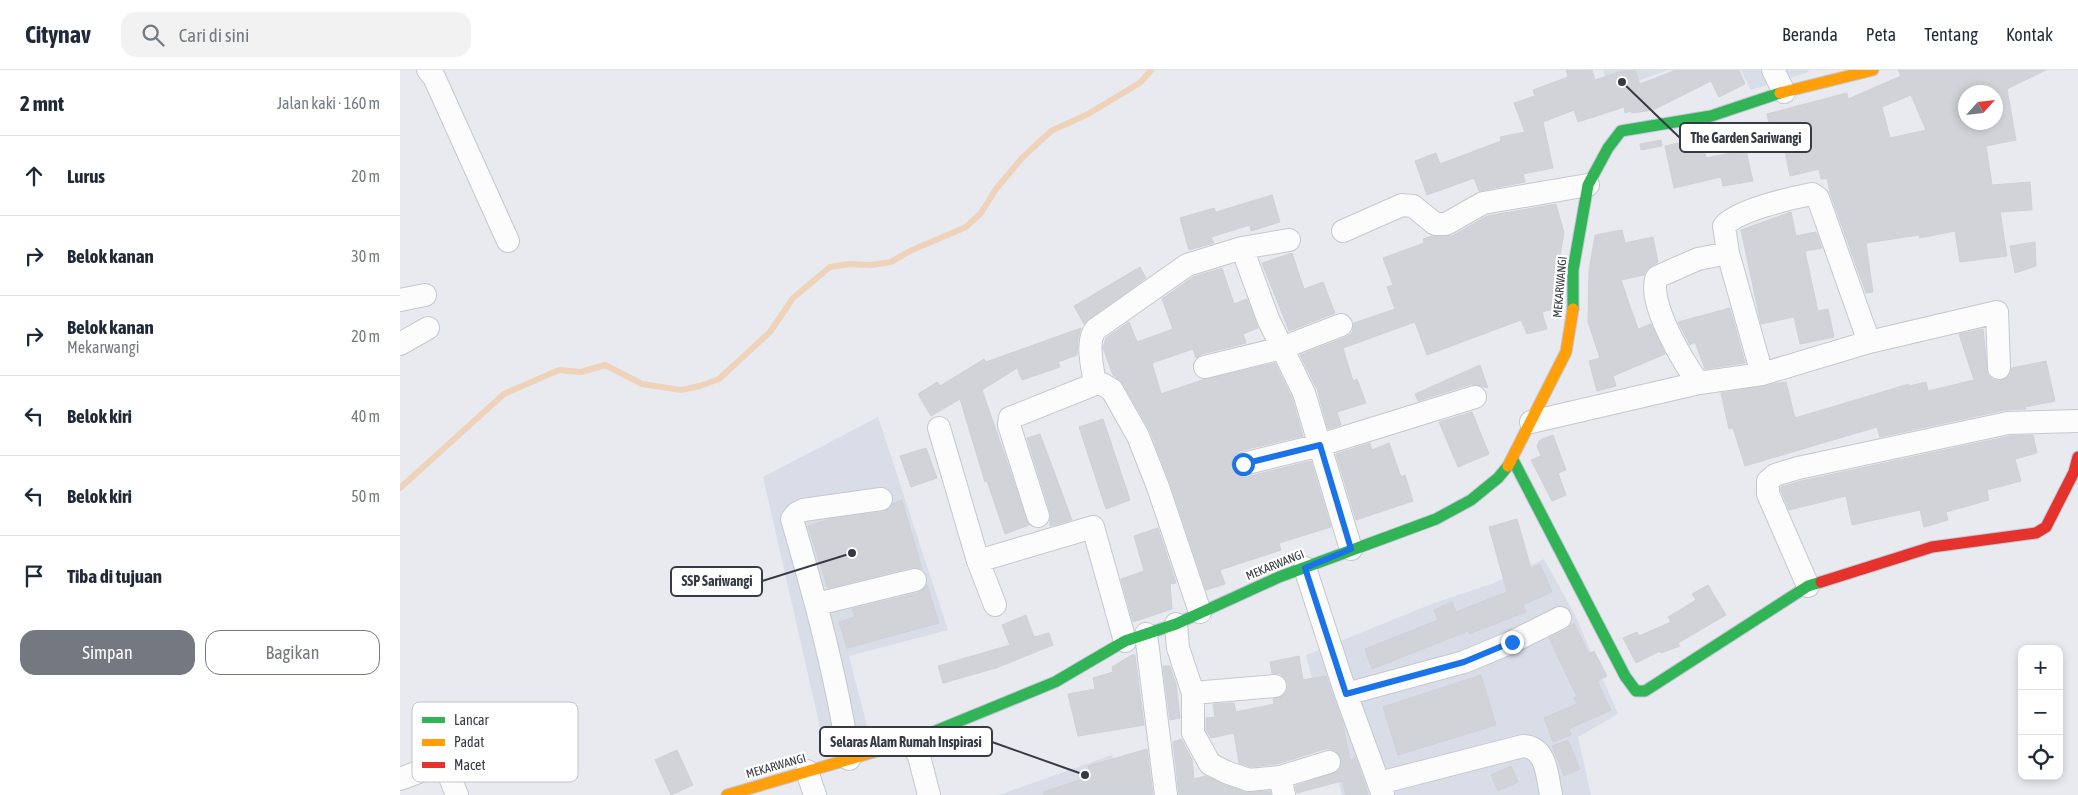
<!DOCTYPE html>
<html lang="id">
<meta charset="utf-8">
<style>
:root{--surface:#fff;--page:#f2f2f3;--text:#1f2937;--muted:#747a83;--line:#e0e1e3;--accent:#747881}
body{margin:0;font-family:"Asap Condensed",sans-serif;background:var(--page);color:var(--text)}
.controls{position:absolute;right:15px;bottom:15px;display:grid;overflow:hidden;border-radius:10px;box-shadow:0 2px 8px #0003}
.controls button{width:45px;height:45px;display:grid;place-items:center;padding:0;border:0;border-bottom:1px solid var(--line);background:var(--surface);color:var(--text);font:25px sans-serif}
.compass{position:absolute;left:1558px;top:15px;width:45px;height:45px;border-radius:50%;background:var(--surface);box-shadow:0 2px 8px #0003;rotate:63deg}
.stop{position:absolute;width:15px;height:15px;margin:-11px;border:4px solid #1a73e8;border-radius:50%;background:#fff}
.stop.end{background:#1a73e8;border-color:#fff;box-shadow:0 1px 5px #0008}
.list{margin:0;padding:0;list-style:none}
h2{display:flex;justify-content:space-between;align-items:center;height:65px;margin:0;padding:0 20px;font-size:21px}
h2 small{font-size:16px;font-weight:400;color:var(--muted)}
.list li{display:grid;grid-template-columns:32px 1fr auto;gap:15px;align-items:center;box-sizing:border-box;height:80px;padding:0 20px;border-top:1px solid var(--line)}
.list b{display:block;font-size:19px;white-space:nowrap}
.list p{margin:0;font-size:16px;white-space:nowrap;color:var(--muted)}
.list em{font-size:16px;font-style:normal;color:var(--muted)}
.actions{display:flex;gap:10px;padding:15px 20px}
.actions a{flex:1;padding:11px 0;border:1px solid var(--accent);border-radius:15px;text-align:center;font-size:18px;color:var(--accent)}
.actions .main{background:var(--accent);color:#fff}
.icon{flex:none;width:28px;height:28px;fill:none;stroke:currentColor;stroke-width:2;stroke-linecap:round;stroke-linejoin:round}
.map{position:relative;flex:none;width:1678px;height:725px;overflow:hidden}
header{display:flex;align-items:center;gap:30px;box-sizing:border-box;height:70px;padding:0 25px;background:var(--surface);border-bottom:1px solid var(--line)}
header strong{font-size:24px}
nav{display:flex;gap:28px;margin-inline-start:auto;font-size:18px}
.search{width:350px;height:45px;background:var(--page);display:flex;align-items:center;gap:12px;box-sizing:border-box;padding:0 18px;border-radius:15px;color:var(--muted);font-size:19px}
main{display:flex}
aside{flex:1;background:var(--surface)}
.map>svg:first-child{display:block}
</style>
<header>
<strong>Citynav</strong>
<div class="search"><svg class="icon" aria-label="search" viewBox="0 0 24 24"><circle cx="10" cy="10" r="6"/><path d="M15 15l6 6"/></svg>Cari di sini</div>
<nav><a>Beranda</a><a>Peta</a><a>Tentang</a><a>Kontak</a></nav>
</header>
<main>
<aside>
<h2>2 mnt<small>Jalan kaki · 160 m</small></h2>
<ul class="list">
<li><svg class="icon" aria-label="ahead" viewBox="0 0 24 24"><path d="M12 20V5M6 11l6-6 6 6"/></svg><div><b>Lurus</b></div><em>20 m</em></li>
<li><svg class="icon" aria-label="right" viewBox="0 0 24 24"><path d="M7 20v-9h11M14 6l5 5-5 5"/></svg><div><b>Belok kanan</b></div><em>30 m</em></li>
<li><svg class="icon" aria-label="right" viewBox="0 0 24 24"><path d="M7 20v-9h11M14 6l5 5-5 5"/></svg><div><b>Belok kanan</b><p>Mekarwangi</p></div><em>20 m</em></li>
<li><svg class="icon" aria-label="left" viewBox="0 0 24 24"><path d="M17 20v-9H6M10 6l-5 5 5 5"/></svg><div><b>Belok kiri</b></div><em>40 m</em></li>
<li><svg class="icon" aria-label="left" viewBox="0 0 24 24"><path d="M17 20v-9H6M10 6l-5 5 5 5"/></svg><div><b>Belok kiri</b></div><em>50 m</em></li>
<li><svg class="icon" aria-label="arrive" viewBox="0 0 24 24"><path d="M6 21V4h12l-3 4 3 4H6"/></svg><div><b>Tiba di tujuan</b></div></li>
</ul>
<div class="actions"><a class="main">Simpan</a><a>Bagikan</a></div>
</aside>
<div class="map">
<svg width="1678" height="725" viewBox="0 0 1678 725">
<rect width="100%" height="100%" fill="#e8eaf0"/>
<!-- residential -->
<path fill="#d9dde8" d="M1203,0H1268L1210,21Z
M1341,0H1408L1409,2L1351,20Z
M478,347L548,560L449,586L472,675L427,688L363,407Z
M1144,489L1175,545L1218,644L1178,667L1191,725H942L906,585L1034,533L1094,513Z
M712,685L720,725H599Z"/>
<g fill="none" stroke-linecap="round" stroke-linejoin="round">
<!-- stream -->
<path stroke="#eed2b9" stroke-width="6" d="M0,418L104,324L159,300L181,302L205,295L242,314L281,320L300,316L319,309L370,262L393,228L430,197L450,194L471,195L491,192L510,181L566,157L581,143L596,119L622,88L651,61L688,44L741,12L751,0"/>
</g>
<!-- building -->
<path fill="#d1d3d9" stroke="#ced1d8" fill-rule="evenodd" d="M1166,0H1192L1195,10L1224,0H1235L1240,14L1276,0H1339L1345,14L1319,27L1311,11L1253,40L1232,43L1231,41L1225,43L1224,37L1178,52L1174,40L1143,52L1153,98L1123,104L1125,112L1079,121L1074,108L1027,125L1015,91L1036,83L1040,94L1101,71L1100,67L1125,62L1114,33L1135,26L1133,20L1168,7Z
M1498,0H1646L1607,19L1616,70L1586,76L1592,115L1630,112L1632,140L1600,142L1607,186L1560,192L1555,161L1520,168L1519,165L1466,173L1473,222L1466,223L1430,123L1427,108L1421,109L1419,99L1390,106L1380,57L1370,59L1367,44L1447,23L1448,29L1501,6ZM1566,22H1596V52H1566ZM1511,25L1526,60L1490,68L1482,37Z
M1301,68L1306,88L1346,80L1353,111L1323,116L1321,107L1274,118L1265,76Z
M1261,70L1262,76L1241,80L1240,74Z
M872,125L880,152L851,161L850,155L811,167L814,173L789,180L780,148L814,138L816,142Z
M1156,134L1164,163L1158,197L1157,238L1142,242L1147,259L1127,264L1121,250L1027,285L1015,252L943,278L953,311L957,309L966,333L937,342L941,355L928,359L917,319L900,285L946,267L952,263L954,253L995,239L987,217L993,215L983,188L1024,173L1023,169L1032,166H1052L1087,146Z
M1391,142L1396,166L1416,162L1422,178L1405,181L1418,241L1428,239L1434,267L1400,274L1394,247L1361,254L1341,160Z
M1222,160L1225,173L1253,167L1258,192L1247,199L1244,205L1221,210L1238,259L1251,254L1265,284L1213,306L1216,316L1197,321L1189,291L1200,288L1188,252L1189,201L1195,165Z
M1635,172L1636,196L1615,203L1610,176Z
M892,183L904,219L923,212L935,243L889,261L862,193Z
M740,197L746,208L684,254L674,236Z
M822,198L834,234L847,229L858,258L843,264L846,273L802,284L796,288L793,279L752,293L761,324L802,310L875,293L892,328L903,366L839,381L831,390L830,398L839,406L846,407L911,391L931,457L879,473L881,480L820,500L825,514L806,520L770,413L750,361L723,314L713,305L703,278L706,268L729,252L737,272L773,259L762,229L793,207Z
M1330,238L1345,293L1305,299L1295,272L1290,275L1278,252Z
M681,258L678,269L677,285L658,292L660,297L622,310L617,298L582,320L629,455L605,464L587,411L585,412L560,329L531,346L518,324L537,312L540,316L584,289L586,292Z
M1583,259L1588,305L1593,310L1600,311L1610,305L1612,298L1646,291L1655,331L1625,337L1626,339L1605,340L1480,367L1477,357L1345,396L1333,358L1329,359L1321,323L1386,312L1395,348L1509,314V316L1526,312L1528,321L1574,310L1559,264Z
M1080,295L1088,318L1072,314L1018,331L1015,324Z
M1072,342L1089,384L1058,397L1039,352Z
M703,349L730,430L706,439L679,357Z
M640,364L672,450L650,456V442L627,368Z
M1153,365L1166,400L1158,403L1166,425L1152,431L1131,390L1141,386L1137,376L1140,370Z
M1633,365L1637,383L1615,389L1621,411L1587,420L1589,430L1546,442L1548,450L1524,457L1520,440L1452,455L1446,426L1389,440L1381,421V417L1401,411L1610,366Z
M970,373L972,380L989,373L1001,407L1005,405L1013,431L956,450L936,384Z
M526,378L537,408L511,417L500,386Z
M502,430L522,499L512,497L428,518L408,456L430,449L483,442L489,439L493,433Z
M1117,449L1131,498L1140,494L1152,522L1123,535L1126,542L1069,564L1068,561L972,599L965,579L1038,550L1034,540L1052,532L1056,542L1107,522L1089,457Z
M758,458L776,513L770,514L772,539L733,552L721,509L744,501L734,466Z
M527,515L539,553L447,578L439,552L455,547L452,539L518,523Z
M1308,515L1326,545L1278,573L1280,576L1261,583L1260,581L1236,593L1223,568L1237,562L1239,566L1271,552L1268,547L1296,530L1292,524Z
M626,545L634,567L649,563L653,575L596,598L543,613L538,596L610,575L602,555Z
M1174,553L1189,584L1194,581L1207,606L1197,611L1211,640L1169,659L1171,665L1153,672L1144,648L1177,634L1174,628L1177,627L1149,568L1166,560Z
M732,585H735L744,655L678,666L668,624L695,619L693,608L713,602L712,597Z
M899,586L903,610L926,606L942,651L950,690L956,688L968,725H946L942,711L897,723L895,716L939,701L942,694L941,688L932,679H925L877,694L851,697L839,693L834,663L811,668L806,660V648L815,647L813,634L834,633L836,642L874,634L873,629L883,626L887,621L888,614L881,604L872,603L870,592Z
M763,596H770L776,614L780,648L770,650Z
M1081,605L1096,655L998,685L983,637Z
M781,669L792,689L794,709L805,706L845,722L870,721L871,725H779L773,672Z
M1168,670L1180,699L1164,706L1152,676Z
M747,679L753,725H644L643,722L692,706L688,696Z
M277,680L293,715L271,725L255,690Z
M1111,696L1118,712L1098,721L1091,705Z"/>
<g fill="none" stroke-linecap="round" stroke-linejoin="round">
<!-- street casing -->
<g stroke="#c6c8ce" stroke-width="24">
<path id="street" d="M28,0L34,7L108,171
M1373,0L1384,22
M943,161L1002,135L1013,136L1035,154H1046L1083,133L1188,115
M842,178L889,170
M0,230L25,225
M0,274L28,258
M805,297L882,278L941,255
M1362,304L1328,183L1324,156C1338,140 1391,128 1412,124L1418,128L1469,272
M1299,313C1284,295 1246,230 1257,207L1298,189L1328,183
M695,314C693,299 685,271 696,259L787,195L842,178L868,249L904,323L951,479
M1131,352L1299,313L1362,304L1469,272L1597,242L1599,298
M539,358L578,491L693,457L725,571
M843,394L920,375L1075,327
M638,446L609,355L610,348L695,314H702L712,320L738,366L758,417L800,542
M578,491L595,535
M905,498L946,624L983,725
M1408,516L1368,424V411L1375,405L1398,398L1608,353L1678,351
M417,534L515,510
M776,554L778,578L793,623V663L810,694L826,702L849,710L880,707L884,725
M746,564L766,725
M793,623L875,616
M946,624L1064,592L1112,572L1160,548
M511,671L519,686L529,725
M449,689C437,608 415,528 392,449L397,443L403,440L481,429
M407,701L415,725
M880,707L929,692
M0,709L37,695L49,705L57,725
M979,713L1123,676C1147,677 1147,706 1151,725"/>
</g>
<!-- fast casing -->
<g stroke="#c3c7d4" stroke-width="13">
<path id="fast" d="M1173,239V200L1188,115L1208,78L1221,61L1311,46L1380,23
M1113,390L1225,606L1236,621H1245L1408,516L1421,512
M484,679L511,671L655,612L725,571L776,554L879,507L1036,449L1071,430L1098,408L1108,396"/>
</g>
<!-- slow casing -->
<g stroke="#c3c7d4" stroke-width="13">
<path id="slow" d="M1380,23L1473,0
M1108,396L1166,282L1173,239
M327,725L484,679"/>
</g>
<!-- jam casing -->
<g stroke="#c3c7d4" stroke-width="13">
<path id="jam" d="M1421,512L1532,477L1636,463L1646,457L1674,402L1678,387"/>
</g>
<!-- street -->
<use href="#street" stroke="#fcfcfd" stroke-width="22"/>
<!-- fast -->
<use href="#fast" stroke="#30b455" stroke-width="11"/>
<!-- slow -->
<use href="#slow" stroke="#ff9f0a" stroke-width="11"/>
<!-- jam -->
<use href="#jam" stroke="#e5322d" stroke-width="11"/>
</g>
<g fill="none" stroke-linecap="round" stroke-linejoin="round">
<!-- route -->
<path stroke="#1a73e8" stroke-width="6" d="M843,394L920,375L951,479L905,498L946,624L1064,592L1112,572"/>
</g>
<g text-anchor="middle" stroke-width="4.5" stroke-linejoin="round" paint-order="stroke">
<!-- street labels -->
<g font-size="12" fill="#353a45" stroke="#fff">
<text transform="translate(1160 217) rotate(-85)" y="4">MEKARWANGI</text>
<text transform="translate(875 495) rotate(-22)" y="4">MEKARWANGI</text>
<text transform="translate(376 696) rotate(-16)" y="4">MEKARWANGI</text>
</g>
</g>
<!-- legend -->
<rect x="12" y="632" width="166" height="80" rx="8" fill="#fff" stroke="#c2c4c7" stroke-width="1"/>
<rect x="22" y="647" width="23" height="6" fill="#30b455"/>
<rect x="22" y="669" width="23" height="7" fill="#ff9f0a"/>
<rect x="22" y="692" width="23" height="6" fill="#e5322d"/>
<g font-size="14" fill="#353a45">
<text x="54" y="655">Lancar</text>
<text x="54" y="677">Padat</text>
<text x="54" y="700">Macet</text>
</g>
<!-- callouts -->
<path fill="none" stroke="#353a45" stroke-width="2" d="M1222 12L1280 68M452 483L362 511M685 705L592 672"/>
<g fill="#353a45" stroke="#fff" stroke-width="2">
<circle cx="1222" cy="12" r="5"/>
<circle cx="452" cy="483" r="5"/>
<circle cx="685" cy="705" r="5"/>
</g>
<g fill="#fff" stroke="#353a45" stroke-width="2">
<rect x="1280" y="53" width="131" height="29" rx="5"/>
<rect x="271" y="497" width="91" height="29" rx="5"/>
<rect x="420" y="657" width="172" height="29" rx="5"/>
</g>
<g font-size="14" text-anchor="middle" font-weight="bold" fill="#353a45">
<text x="1346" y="73">The Garden Sariwangi</text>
<text x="317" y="516">SSP Sariwangi</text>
<text x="506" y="677">Selaras Alam Rumah Inspirasi</text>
</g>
</svg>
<div class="controls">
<button>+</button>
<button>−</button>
<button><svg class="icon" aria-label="locate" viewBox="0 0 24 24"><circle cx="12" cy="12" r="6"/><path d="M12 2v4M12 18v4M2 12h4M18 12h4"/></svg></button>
</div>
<svg class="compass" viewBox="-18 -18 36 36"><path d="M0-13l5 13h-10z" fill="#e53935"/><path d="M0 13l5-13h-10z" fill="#747a83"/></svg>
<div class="stop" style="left:843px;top:394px"></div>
<div class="stop end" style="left:1112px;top:572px"></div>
</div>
</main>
